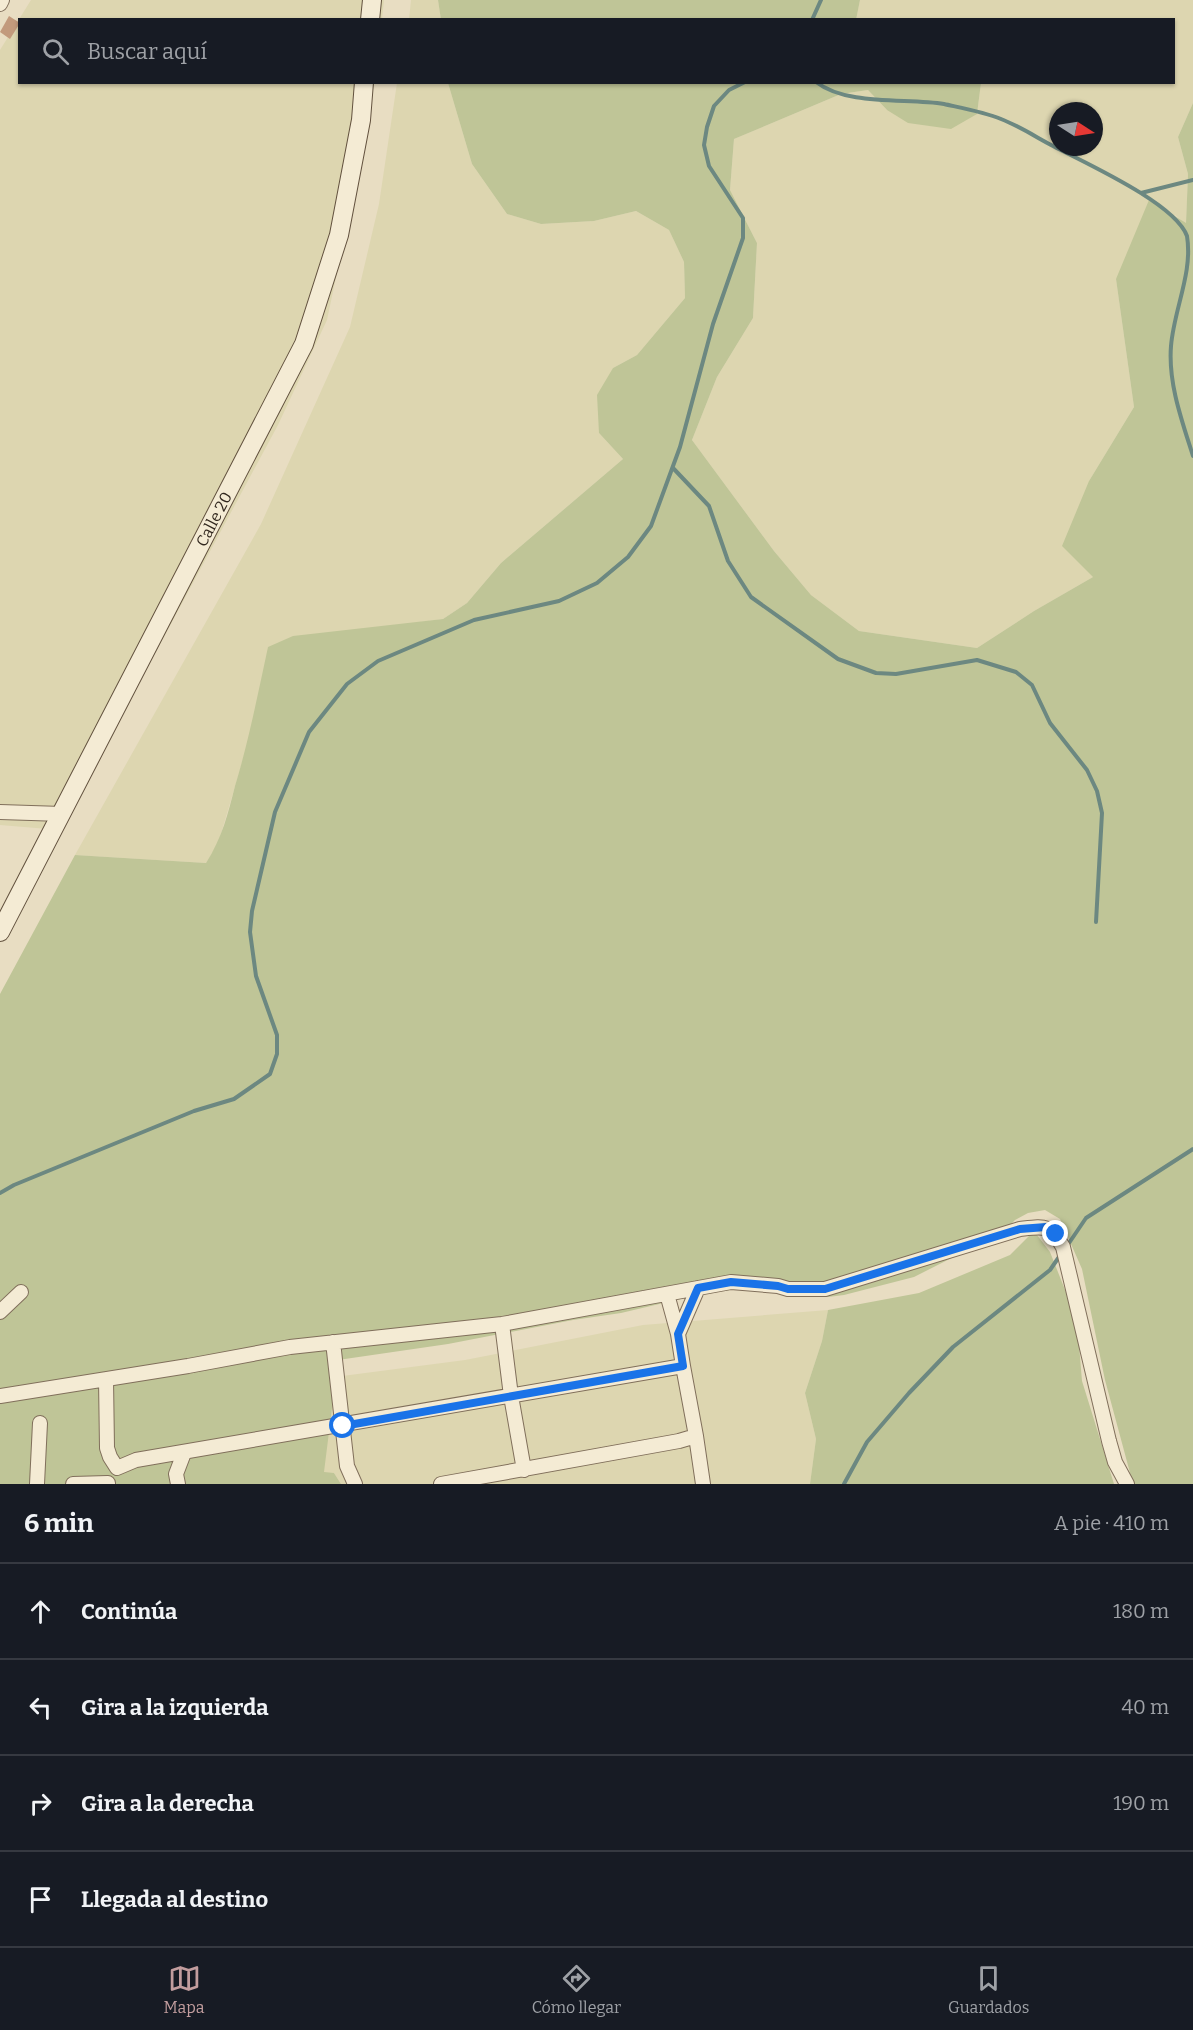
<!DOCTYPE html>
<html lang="es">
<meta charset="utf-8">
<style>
:root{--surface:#171b24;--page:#242831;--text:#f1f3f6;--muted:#9ea1a6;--line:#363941;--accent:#c29d9e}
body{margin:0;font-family:Bitter,serif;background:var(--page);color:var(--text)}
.compass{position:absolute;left:1049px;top:102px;width:54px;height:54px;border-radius:50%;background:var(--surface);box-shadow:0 2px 4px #0004;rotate:102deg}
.stop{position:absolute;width:18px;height:18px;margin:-14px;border:4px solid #1a73e8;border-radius:50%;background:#fff}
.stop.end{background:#1a73e8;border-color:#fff;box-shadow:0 2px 6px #0008}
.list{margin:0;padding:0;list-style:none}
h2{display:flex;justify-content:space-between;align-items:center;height:78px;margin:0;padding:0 24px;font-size:26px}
h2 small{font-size:20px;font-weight:400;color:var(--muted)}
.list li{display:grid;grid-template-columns:39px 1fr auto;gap:18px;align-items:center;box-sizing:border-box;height:96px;padding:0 24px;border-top:2px solid var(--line)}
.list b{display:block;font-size:22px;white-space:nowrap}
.list em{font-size:20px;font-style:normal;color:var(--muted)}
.icon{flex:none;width:33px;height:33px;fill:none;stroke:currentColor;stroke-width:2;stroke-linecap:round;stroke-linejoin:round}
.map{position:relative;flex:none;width:1193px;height:1484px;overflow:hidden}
.search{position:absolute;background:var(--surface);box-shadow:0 2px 4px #0004;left:18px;right:18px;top:18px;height:66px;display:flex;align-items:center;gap:15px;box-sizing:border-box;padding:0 21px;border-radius:0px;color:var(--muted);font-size:22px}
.sheet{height:462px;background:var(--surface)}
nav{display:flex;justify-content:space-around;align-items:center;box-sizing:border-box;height:84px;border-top:2px solid var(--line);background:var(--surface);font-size:16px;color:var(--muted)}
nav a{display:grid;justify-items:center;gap:3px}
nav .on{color:var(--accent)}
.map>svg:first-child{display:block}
</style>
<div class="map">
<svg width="1193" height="1484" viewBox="0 0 1193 1484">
<rect width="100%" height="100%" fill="#e8ddc2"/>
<!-- farmland -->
<path fill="#ddd6b0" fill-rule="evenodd" d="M31,0H384L382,19L20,20V82L374,83L363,150L327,320L278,425L60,830L0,825V50Z
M411,0H438L441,19L409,20Z
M860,0H1193V103L1178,137L1188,174L1186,224L1175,215L1116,279L1134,407L1089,481L1093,577L1034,611L977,648L859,631L811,595L774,551L692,440L717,377L753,318L757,243L730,190L734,139L841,94L868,90L887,110L977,114L981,83L1174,82V20L856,19ZM1058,111H1094V147H1058Z
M397,83H448L472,164L507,214L541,224L594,221L636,211L669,230L684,262L685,298L637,355L613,368L599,433L623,459L501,563L467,603L443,619L391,626L247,746L218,844L206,863L75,855L261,524L350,327L379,204Z
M828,1310L822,1341L805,1393L816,1439L810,1484H341L334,1473L288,1484H0L174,1398L465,1360L643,1325Z"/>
<!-- green -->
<path fill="#bfc597" d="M438,0H860L856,20H441Z
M448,83H981L977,114L951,129L908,123L887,110L868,90L841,94L734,139L730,190L757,243L753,318L717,377L692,440L774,551L811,595L859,631L977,648L1034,611L1093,577L1062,546L1089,481L1134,407L1116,279L1149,200L1186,223L1188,174L1178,137L1193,103V1484H1133L1105,1380L1082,1269L1060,1219L1045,1210L1028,1213L1015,1220L1003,1232L914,1277L844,1295L828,1297L747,1287L689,1297L621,1313L573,1320L448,1344L338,1360L324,1472L334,1473L341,1484H0V994L75,855L206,863C222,838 228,814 235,786C249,740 258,693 268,647L293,636L443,619L467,603L501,563L623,459L599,433L597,395L613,368L637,355L685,298L684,262L669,230L636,211L594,221L541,224L507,214L472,164Z
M1034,1231L1050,1252L1077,1320L1082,1381L1114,1484H810L816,1439L805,1393L822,1341L828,1310L919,1293L1010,1255Z"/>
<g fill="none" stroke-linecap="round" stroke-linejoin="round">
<!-- stream -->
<path stroke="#6c8881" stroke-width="4" d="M812,20L821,0
M816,82C847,106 906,98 944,104C962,108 984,112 1001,119C1019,126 1036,137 1053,146C1085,163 1175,203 1187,236C1193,273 1174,309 1171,346C1168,383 1182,421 1193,456
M1141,193L1193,180
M673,468L709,506L728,561L751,597L838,659L876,673L896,674L977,660L1016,672L1032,685L1050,723L1087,770L1097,791L1102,813L1096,922
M0,1193L14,1185L194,1111L234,1099L270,1074L277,1054V1035L256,976L250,932L252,911L275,812L309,732L347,684L378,661L474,620L559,601L597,583L628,557L651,526L680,447L713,324L743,238V218L709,166L704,145L707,127L714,106L729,90L745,82
M1067,1246L1086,1218L1193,1149
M844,1484L867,1442L909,1393L953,1347L1050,1270L1061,1254"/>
</g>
<!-- building -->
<path fill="#c29a7c" d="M9,16L20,23L10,39L0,32Z"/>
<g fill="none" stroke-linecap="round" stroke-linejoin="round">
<!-- minor casing -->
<g stroke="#806f5b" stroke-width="16">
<path id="minor" d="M0,4L2,0
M0,812L62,814
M667,1294L678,1334L683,1366
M0,1312L21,1292
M502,1324L511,1396L524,1470
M678,1334L698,1288
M333,1342L347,1466L355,1484
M106,1379L107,1448L110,1457L117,1468L136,1460L683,1366L696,1436L679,1441L441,1484
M0,1396L188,1366L290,1347L502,1324L731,1282L778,1286L788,1289H825L1020,1229C1045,1226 1050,1224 1063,1247L1109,1441L1115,1462L1127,1484
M696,1436L703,1484
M37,1484L40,1423
M73,1484L108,1483
M178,1484L176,1474L184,1453"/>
</g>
<!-- secondary casing -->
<g stroke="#62513e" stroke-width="20">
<g id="secondary">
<path d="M370,20L372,0"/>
<path id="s1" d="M0,932L304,344L339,235L361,120L364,82"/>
</g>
</g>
<!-- minor -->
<use href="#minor" stroke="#f4ebd4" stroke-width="14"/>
<!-- secondary -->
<use href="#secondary" stroke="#f4ebd4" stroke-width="18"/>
</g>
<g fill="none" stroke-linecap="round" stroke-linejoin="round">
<!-- route -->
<path stroke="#1a73e8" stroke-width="8" d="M343,1426L683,1366L678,1334L698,1288L731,1282L778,1286L788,1289H825L1020,1229L1046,1227L1056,1234"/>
</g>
<g text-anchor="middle" stroke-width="6" stroke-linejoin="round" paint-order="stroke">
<!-- street labels -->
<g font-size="16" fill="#31271e" stroke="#f1e8d0">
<text dy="6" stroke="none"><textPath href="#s1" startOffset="465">Calle 20</textPath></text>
</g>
</g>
</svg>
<svg class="compass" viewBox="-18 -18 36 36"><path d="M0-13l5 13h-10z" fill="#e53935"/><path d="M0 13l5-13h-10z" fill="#9ea1a6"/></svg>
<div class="stop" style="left:343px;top:1426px"></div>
<div class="stop end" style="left:1056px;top:1234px"></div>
<div class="search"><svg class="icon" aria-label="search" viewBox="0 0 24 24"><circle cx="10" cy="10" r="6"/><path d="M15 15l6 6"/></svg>Buscar aquí</div>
</div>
<section class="sheet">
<h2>6 min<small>A pie · 410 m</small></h2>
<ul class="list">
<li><svg class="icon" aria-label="ahead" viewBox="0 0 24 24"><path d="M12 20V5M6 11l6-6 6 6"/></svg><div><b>Continúa</b></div><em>180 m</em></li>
<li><svg class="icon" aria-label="left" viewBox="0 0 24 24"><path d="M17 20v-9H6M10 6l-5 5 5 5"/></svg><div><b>Gira a la izquierda</b></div><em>40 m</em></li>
<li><svg class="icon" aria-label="right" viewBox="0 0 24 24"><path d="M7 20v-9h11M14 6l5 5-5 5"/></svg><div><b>Gira a la derecha</b></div><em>190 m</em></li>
<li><svg class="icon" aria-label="arrive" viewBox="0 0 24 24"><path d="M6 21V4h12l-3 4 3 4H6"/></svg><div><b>Llegada al destino</b></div></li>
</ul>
</section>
<nav>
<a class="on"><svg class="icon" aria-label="map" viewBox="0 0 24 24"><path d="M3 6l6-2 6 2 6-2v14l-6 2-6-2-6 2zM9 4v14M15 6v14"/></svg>Mapa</a>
<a><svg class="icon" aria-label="directions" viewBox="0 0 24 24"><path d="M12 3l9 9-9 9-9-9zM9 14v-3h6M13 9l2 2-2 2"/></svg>Cómo llegar</a>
<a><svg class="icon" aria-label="saved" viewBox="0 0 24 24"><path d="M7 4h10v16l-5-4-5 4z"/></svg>Guardados</a>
</nav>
